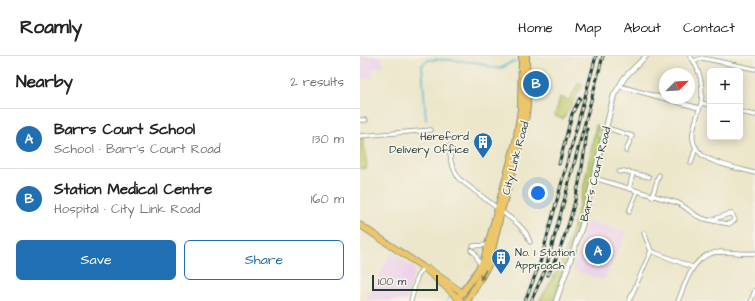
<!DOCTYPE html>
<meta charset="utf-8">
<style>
:root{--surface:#fff;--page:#f2f2f2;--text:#222;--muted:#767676;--line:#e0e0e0;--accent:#1f6fb2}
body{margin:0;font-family:"Architects Daughter",sans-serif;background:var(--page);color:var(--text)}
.controls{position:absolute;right:12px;top:12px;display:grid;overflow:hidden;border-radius:6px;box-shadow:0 2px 10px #0003}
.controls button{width:36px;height:36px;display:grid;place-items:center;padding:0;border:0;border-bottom:1px solid var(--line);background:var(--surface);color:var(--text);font:20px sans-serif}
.compass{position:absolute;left:299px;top:12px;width:36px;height:36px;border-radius:50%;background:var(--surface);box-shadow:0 2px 10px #0003;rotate:66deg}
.scale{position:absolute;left:12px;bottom:10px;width:66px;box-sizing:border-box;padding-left:4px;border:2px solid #1f3d34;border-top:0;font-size:11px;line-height:14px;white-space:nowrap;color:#1f3d34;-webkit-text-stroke:3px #f7f3e8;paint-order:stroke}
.you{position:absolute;left:178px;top:137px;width:14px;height:14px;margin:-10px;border:3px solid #fff;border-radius:50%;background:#1a73e8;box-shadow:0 0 0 6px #1a73e833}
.badge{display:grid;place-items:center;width:26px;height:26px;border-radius:50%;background:var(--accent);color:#fff;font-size:13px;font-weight:700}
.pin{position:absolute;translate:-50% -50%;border:2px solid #fff;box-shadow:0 1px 4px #0006}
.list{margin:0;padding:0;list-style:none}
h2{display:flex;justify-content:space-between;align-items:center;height:52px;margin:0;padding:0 16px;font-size:17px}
h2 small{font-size:13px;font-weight:400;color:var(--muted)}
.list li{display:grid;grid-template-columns:26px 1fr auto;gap:12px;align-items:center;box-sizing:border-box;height:60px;padding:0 16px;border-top:1px solid var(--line)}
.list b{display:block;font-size:15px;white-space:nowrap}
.list p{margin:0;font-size:13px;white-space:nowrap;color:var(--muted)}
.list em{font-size:13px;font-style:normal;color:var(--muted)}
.actions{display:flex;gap:8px;padding:12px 16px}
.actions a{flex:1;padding:9px 0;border:1px solid var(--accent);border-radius:6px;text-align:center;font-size:14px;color:var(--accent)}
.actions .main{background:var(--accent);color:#fff}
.map{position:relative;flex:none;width:395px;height:245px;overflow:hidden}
header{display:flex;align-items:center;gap:24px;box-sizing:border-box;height:56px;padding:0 20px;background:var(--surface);border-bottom:1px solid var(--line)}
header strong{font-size:19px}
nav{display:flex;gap:22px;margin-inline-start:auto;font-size:14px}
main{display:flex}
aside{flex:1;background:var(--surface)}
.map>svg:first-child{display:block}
</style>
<header>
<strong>Roamly</strong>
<nav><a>Home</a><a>Map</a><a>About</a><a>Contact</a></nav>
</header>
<main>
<aside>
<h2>Nearby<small>2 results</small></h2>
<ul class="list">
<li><span class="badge">A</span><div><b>Barrs Court School</b><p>School · Barr's Court Road</p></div><em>130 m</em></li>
<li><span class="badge">B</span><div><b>Station Medical Centre</b><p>Hospital · City Link Road</p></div><em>160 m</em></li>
</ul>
<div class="actions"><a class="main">Save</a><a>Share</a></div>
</aside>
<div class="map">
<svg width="395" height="245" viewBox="0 0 395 245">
<rect width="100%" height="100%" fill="#f7f3e8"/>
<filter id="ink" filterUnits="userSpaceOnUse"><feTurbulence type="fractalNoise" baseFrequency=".025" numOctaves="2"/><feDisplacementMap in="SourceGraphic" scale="8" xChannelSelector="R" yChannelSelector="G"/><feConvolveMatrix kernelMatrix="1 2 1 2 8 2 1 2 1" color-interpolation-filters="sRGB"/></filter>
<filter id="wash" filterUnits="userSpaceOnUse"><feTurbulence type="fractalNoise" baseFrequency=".012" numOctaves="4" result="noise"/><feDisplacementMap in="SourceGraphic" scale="16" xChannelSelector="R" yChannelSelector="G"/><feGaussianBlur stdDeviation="0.9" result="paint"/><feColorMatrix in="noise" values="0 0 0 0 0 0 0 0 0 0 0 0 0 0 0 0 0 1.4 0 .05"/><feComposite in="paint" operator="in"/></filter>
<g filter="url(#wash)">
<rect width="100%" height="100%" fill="#ece6ca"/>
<!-- built -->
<path fill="#ecd1ea" d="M0,0H21L24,11L13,12V21L0,25Z
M227,165L267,176L244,224L212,214Z
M32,196L55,213L47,245H5Z"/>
<!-- green -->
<path fill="#c1cf70" stroke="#708652" d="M219,27L223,29L203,63L195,60L200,41L209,44Z
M236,69L239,70L237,81L241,82L222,159L193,245H179C189,229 200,212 206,194C220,154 228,111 236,69Z
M3,81L7,112L0,113V82Z"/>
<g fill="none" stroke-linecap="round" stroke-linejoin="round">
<!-- stream -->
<path stroke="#52b8d0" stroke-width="1.5" d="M66,64L62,9C64,7 66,5 69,4C75,2 112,6 120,7C127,9 134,14 141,12C148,10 146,6 155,6
M87,245L90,240"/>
</g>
</g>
<g filter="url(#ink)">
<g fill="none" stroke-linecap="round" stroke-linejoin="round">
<!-- minor casing -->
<g stroke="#86927f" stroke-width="5">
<path id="minor" d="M330,0C340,13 344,31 341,47C337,65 324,84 342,99C354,108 380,113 395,117
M334,5L342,2L395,13
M259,30L339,52
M341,47L350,49
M380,56L395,59
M0,64H6
M247,72L272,80L266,95
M0,80L71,74
M89,90L91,106L98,122L158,168L166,177L170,186
M331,107L336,91
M259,116L264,115L289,121
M234,122L318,147C326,151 331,157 339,161C348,165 360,166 369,168L375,164L372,158H369L351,164
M269,133L273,117
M292,141L299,119
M269,156L277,136
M284,177L291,195L332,211
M113,190L128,189
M111,194L115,197L120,209
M51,245L57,221L63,211
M269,245L291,195
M318,245C327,224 333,197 360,196C372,196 384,198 395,197
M391,245L395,234"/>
</g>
<!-- tertiary casing -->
<g stroke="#86927f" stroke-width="6">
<path id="tertiary" d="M196,245L222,170L254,39L265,21L286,0"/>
</g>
<!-- primary casing -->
<g stroke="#86927f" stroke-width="7">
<path id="primary" d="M0,169L63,211L98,242
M69,213L103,237"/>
</g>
<!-- trunk casing -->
<g stroke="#86927f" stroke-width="8">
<path id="trunk" d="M101,245L98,242L113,222L124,204L156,86L161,53L162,0
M107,245L129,207L141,155L164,73L167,50L166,0"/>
</g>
<!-- minor -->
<use href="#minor" stroke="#fff" stroke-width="3.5"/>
<!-- tertiary -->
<use href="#tertiary" stroke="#fff" stroke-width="4.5"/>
<!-- primary -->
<use href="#primary" stroke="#ecc669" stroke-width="5.5"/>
<!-- trunk -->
<use href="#trunk" stroke="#ecc669" stroke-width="6"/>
<!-- rail casing -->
<g stroke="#1f3d34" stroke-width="3">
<path id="rail" d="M199,108L212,58L220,42
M188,219C210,177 223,119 227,73
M165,245L180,207L236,0
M171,245L186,212L243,0"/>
</g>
<!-- rail -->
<use href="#rail" stroke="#f7f3e8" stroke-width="1.5" stroke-dasharray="4.5" stroke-linecap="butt"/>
</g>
<!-- one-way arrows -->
<defs><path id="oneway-solid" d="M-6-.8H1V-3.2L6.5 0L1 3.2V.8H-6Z"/></defs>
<use fill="#7b7b4c" href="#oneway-solid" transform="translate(123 219) rotate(119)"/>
</g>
<!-- icons -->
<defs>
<g id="building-pin" transform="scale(1)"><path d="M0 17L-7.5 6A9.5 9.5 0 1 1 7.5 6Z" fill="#1f6fb2" stroke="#f7f3e8"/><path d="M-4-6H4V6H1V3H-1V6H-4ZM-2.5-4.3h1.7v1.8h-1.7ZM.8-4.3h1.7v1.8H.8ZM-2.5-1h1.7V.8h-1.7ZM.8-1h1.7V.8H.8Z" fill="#fff"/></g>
</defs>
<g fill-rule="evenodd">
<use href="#building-pin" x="123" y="86"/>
<use href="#building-pin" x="141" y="202"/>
</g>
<g text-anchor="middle" stroke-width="3.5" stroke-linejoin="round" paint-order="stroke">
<!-- poi labels -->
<g font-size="11" fill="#1f3d34" stroke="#f7f3e8" text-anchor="end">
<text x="109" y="84">Hereford<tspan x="109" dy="13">Delivery Office</tspan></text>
<text x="155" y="200" text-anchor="start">No. 1 Station<tspan x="155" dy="13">Approach</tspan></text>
</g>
<!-- street labels -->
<g font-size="11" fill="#1f3d34" stroke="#f7f3e8">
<text transform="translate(155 102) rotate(-75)" y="4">City Link Road</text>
<text transform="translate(235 118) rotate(-76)" y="4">Barr's Court Road</text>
</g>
</g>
</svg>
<div class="controls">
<button>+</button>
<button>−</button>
</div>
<svg class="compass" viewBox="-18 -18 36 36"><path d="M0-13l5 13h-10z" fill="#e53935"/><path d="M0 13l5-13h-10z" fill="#767676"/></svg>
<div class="scale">100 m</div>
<div class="you"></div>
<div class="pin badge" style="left:238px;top:195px">A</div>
<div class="pin badge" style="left:176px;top:28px">B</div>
</div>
</main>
